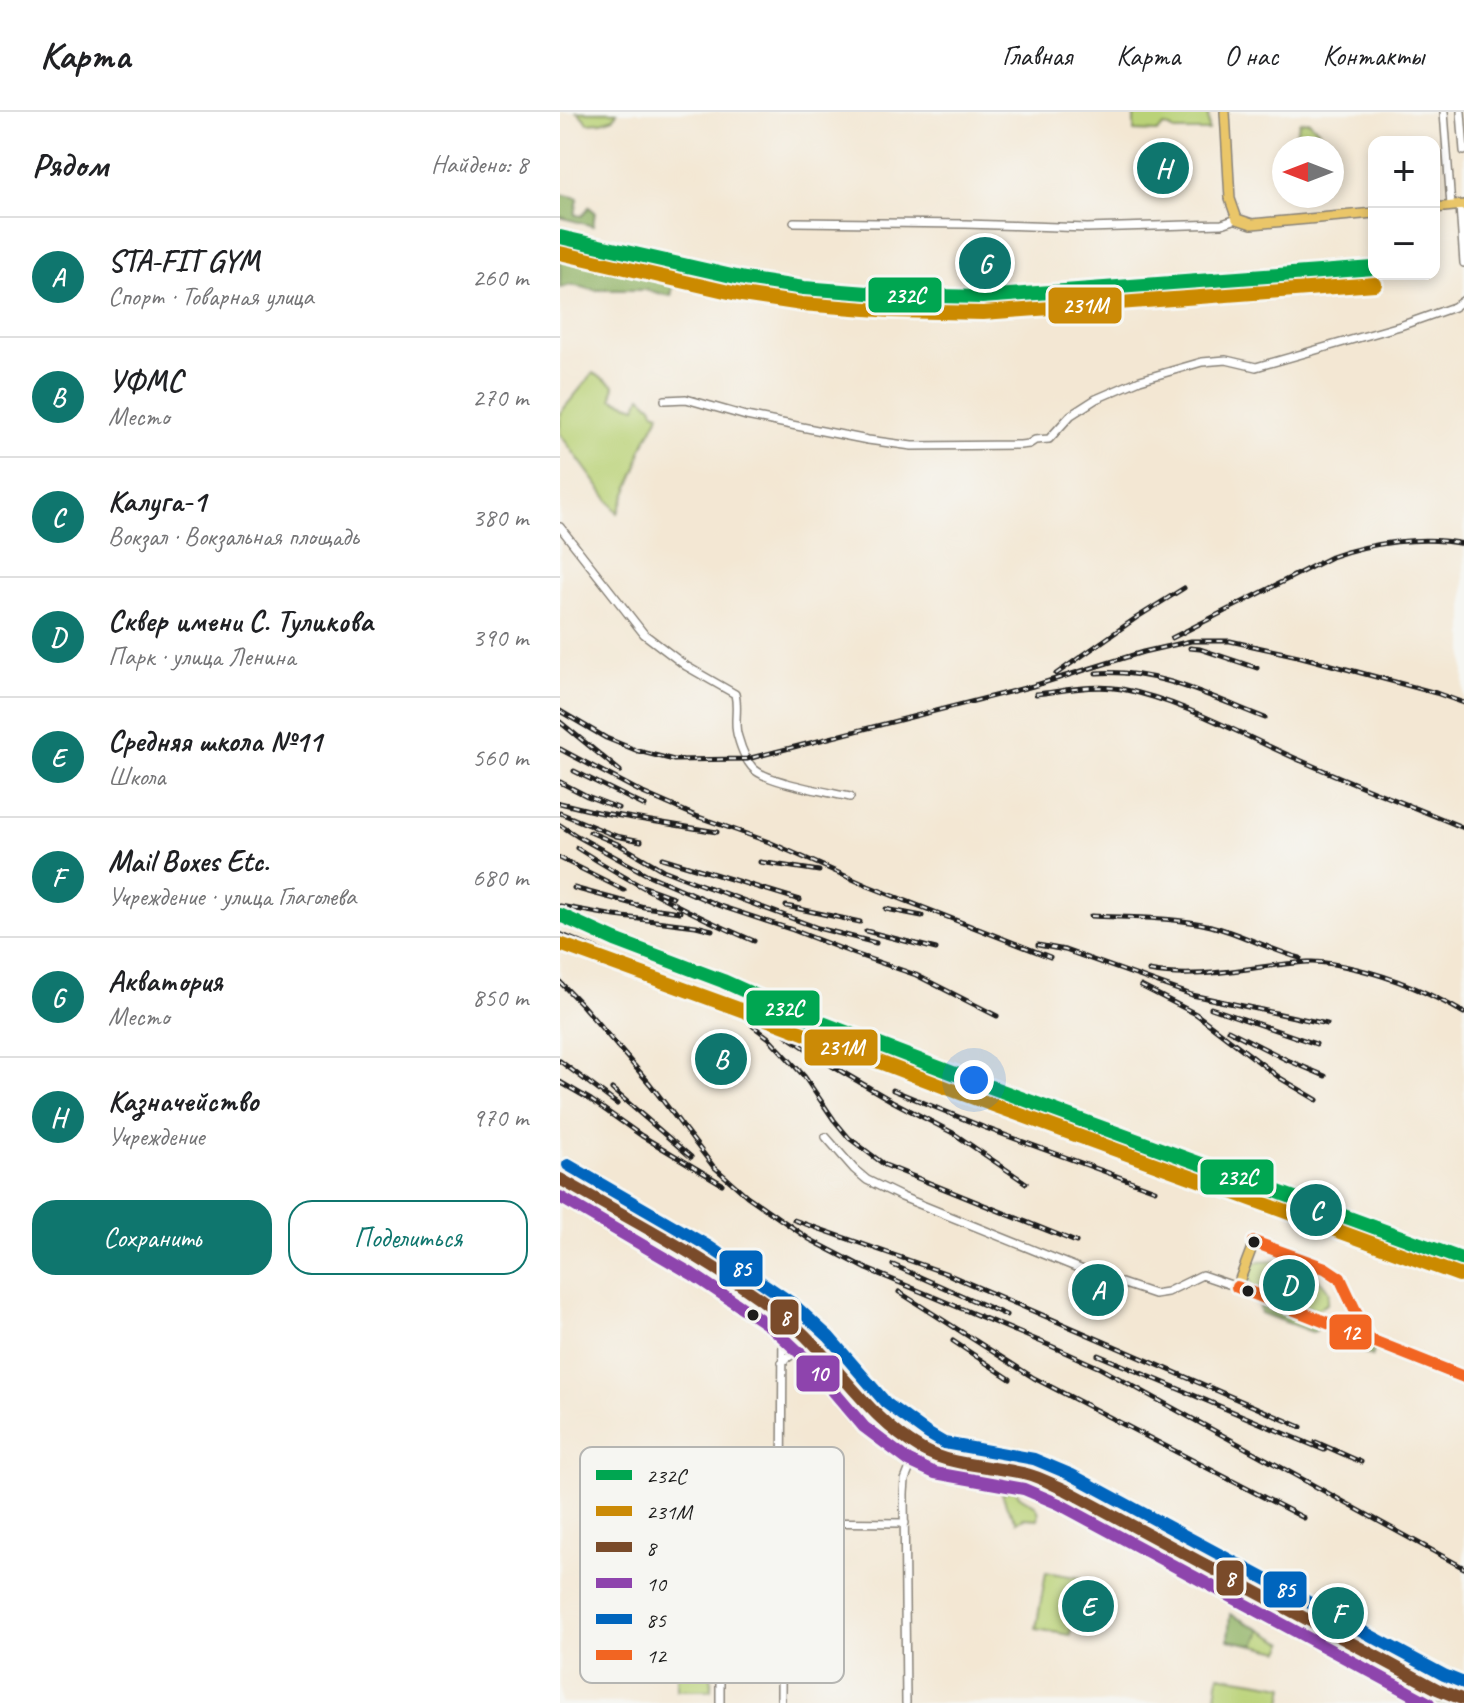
<!DOCTYPE html>
<html lang="ru">
<meta charset="utf-8">
<style>
:root{--surface:#fff;--page:#f6f6f6;--text:#202124;--muted:#757577;--line:#e0e0e0;--accent:#0f766e}
body{margin:0;font-family:Caveat,sans-serif;background:var(--page);color:var(--text)}
.controls{position:absolute;right:24px;top:24px;display:grid;overflow:hidden;border-radius:16px;box-shadow:0 4px 12px #0003}
.controls button{width:72px;height:72px;display:grid;place-items:center;padding:0;border:0;border-bottom:2px solid var(--line);background:var(--surface);color:var(--text);font:40px sans-serif}
.compass{position:absolute;left:712px;top:24px;width:72px;height:72px;border-radius:50%;background:var(--surface);box-shadow:0 4px 12px #0003;rotate:270deg}
.you{position:absolute;left:414px;top:968px;width:28px;height:28px;margin:-20px;border:6px solid #fff;border-radius:50%;background:#1a73e8;box-shadow:0 0 0 12px #1a73e833}
.badge{display:grid;place-items:center;width:52px;height:52px;border-radius:50%;background:var(--accent);color:#fff;font-size:26px;font-weight:700}
.pin{position:absolute;translate:-50% -50%;border:4px solid #fff;box-shadow:0 2px 8px #0006}
.list{margin:0;padding:0;list-style:none}
h2{display:flex;justify-content:space-between;align-items:center;height:104px;margin:0;padding:0 32px;font-size:34px}
h2 small{font-size:26px;font-weight:400;color:var(--muted)}
.list li{display:grid;grid-template-columns:52px 1fr auto;gap:24px;align-items:center;box-sizing:border-box;height:120px;padding:0 32px;border-top:2px solid var(--line)}
.list b{display:block;font-size:30px;white-space:nowrap}
.list p{margin:0;font-size:26px;white-space:nowrap;color:var(--muted)}
.list em{font-size:26px;font-style:normal;color:var(--muted)}
.actions{display:flex;gap:16px;padding:24px 32px}
.actions a{flex:1;padding:18px 0;border:2px solid var(--accent);border-radius:24px;text-align:center;font-size:28px;color:var(--accent)}
.actions .main{background:var(--accent);color:#fff}
.map{position:relative;flex:none;width:904px;height:1591px;overflow:hidden}
header{display:flex;align-items:center;gap:48px;box-sizing:border-box;height:112px;padding:0 40px;background:var(--surface);border-bottom:2px solid var(--line)}
header strong{font-size:38px}
nav{display:flex;gap:44px;margin-inline-start:auto;font-size:28px}
main{display:flex}
aside{flex:1;background:var(--surface)}
.map>svg:first-child{display:block}
</style>
<header>
<strong>Карта</strong>
<nav><a>Главная</a><a>Карта</a><a>О нас</a><a>Контакты</a></nav>
</header>
<main>
<aside>
<h2>Рядом<small>Найдено: 8</small></h2>
<ul class="list">
<li><span class="badge">A</span><div><b>STA-FIT GYM</b><p>Спорт · Товарная улица</p></div><em>260 m</em></li>
<li><span class="badge">B</span><div><b>УФМС</b><p>Место</p></div><em>270 m</em></li>
<li><span class="badge">C</span><div><b>Калуга-1</b><p>Вокзал · Вокзальная площадь</p></div><em>380 m</em></li>
<li><span class="badge">D</span><div><b>Сквер имени С. Туликова</b><p>Парк · улица Ленина</p></div><em>390 m</em></li>
<li><span class="badge">E</span><div><b>Средняя школа №11</b><p>Школа</p></div><em>560 m</em></li>
<li><span class="badge">F</span><div><b>Mail Boxes Etc.</b><p>Учреждение · улица Глаголева</p></div><em>680 m</em></li>
<li><span class="badge">G</span><div><b>Акватория</b><p>Место</p></div><em>850 m</em></li>
<li><span class="badge">H</span><div><b>Казначейство</b><p>Учреждение</p></div><em>970 m</em></li>
</ul>
<div class="actions"><a class="main">Сохранить</a><a>Поделиться</a></div>
</aside>
<div class="map">
<svg width="904" height="1591" viewBox="0 0 904 1591">
<rect width="100%" height="100%" fill="#f6f6f2"/>
<filter id="ink" filterUnits="userSpaceOnUse"><feTurbulence type="fractalNoise" baseFrequency=".0125" numOctaves="2"/><feDisplacementMap in="SourceGraphic" scale="16" xChannelSelector="R" yChannelSelector="G"/><feConvolveMatrix kernelMatrix="1 2 1 2 8 2 1 2 1" color-interpolation-filters="sRGB"/></filter>
<filter id="wash" filterUnits="userSpaceOnUse"><feTurbulence type="fractalNoise" baseFrequency=".006" numOctaves="4" result="noise"/><feDisplacementMap in="SourceGraphic" scale="32" xChannelSelector="R" yChannelSelector="G"/><feGaussianBlur stdDeviation="1.8" result="paint"/><feColorMatrix in="noise" values="0 0 0 0 0 0 0 0 0 0 0 0 0 0 0 0 0 1.4 0 .05"/><feComposite in="paint" operator="in"/></filter>
<g filter="url(#wash)">
<rect width="100%" height="100%" fill="#f3e7d3"/>
<!-- green -->
<path fill="#bad277" stroke="#6b774a" stroke-width="2" d="M17,0H57L54,6L42,10L27,11L23,5Z
M574,0H648L649,19H614L609,15L604,14L597,20L574,19Z
M749,9L765,25L734,28L740,10Z
M33,261L54,273L52,287L76,295L81,284L92,294L94,299L100,301L81,338L77,356L58,401L0,322V301Z
M715,1149C735,1152 759,1162 769,1180L767,1192L757,1197L739,1194L699,1178L692,1173L688,1164L691,1154L698,1150Z
M454,1377L460,1384L476,1394L479,1401L478,1407L464,1406L457,1410L447,1395L442,1381Z
M486,1460L521,1466L510,1523L476,1517Z
M701,1518L725,1531L721,1539L695,1533Z
M117,1545H152L151,1578H117Z
M659,1563L725,1574L722,1591H655Z
M861,1573L881,1583L902,1591H861Z"/>
<!-- forest -->
<path fill="#93b468" stroke="#586842" stroke-width="2" d="M0,82L18,86L15,103L22,104L29,95L35,100L33,114L0,105Z
M0,135L23,141L68,160L114,170L111,184L85,178H35L11,173L0,176Z
M701,1194L757,1214L756,1219L752,1220L701,1201L699,1196Z
M779,1223H783L812,1235L814,1239L812,1244L776,1229Z
M670,1502L701,1518L695,1533L668,1528Z"/>
</g>
<g filter="url(#ink)">
<g fill="none" stroke-linecap="round" stroke-linejoin="round">
<!-- minor casing -->
<g stroke="#888278" stroke-width="10">
<path id="minor" d="M884,0L891,94
M901,0L904,39
M900,94L904,151
M234,110L406,112L527,116L662,112L677,107
M105,288L126,287L186,304L308,328L352,334L460,333L469,332L475,328L489,327L511,303L536,287L580,268L642,250L666,248L696,255L840,214L894,195L904,188
M0,415L84,522L126,554L175,582C179,598 173,611 178,625C181,636 186,650 195,658C211,671 268,680 290,685
M266,1025L294,1057L307,1068L342,1085L523,1158L594,1182L607,1180L642,1163L677,1175
M222,1250L251,1229
M98,1364C98,1380 93,1400 108,1409L216,1408L227,1410L345,1411
M160,1543V1591
M221,1591L223,1204
M346,1591L344,1382L345,1368L358,1335"/>
</g>
<!-- major casing -->
<g stroke="#888278" stroke-width="12">
<path id="major" d="M665,0L670,87L677,107L692,112L814,101
M874,96L904,93
M0,1067L140,1148L172,1168L223,1204L257,1235L315,1303L358,1335L379,1346L469,1362L506,1378L808,1539L877,1577L904,1588
M808,1226L780,1166L765,1156L694,1130L677,1175L904,1265"/>
</g>
<!-- minor -->
<use href="#minor" stroke="#fff" stroke-width="7"/>
<!-- major -->
<use href="#major" stroke="#eac669" stroke-width="9"/>
<!-- rail casing -->
<g stroke="#1c1c1c" stroke-width="5">
<path id="rail" d="M612,526L771,445C810,431 863,423 904,432
M630,536L640,537L697,556
M536,561C596,556 651,585 705,606
M496,562L576,506L624,476
M476,582C504,579 534,572 562,577C626,590 685,625 744,650C797,673 851,694 904,716
M0,599L46,626L78,639L114,648L187,647L473,574L583,540L631,529H670L738,544L876,581L904,591
M0,610L60,659
M0,637L83,681L136,704L209,730L308,774L490,845
M14,659L85,694
M0,670L27,684L58,696
M0,691L37,700L157,720
M0,701L56,724L81,729
M0,713L17,724L86,762L160,794L233,818L295,842L356,863L437,904
M30,720L60,733L103,758L134,770L258,816L316,831
M17,736C73,772 133,803 194,829
M0,746L64,778
M102,746L240,788
M200,750L259,759
M77,772L113,785
M14,776L84,795L120,800
M0,794L55,804L136,814L152,818
M226,794L300,810
M326,797L362,804
M531,804C570,806 613,805 651,814C682,822 710,838 740,846
M306,819L376,837
M0,822L130,876L223,921L272,954L332,989L393,1021L466,1071
M478,833L505,838L632,883L767,912
M589,859C642,869 696,853 748,850C764,849 781,853 797,857C835,866 870,881 904,901
M0,870L22,893L90,972L153,1054L187,1084L249,1127L307,1157L491,1234L540,1256L904,1456
M581,874L636,902L720,966L757,988
M223,896L320,941L755,1101
M651,896L756,932
M193,914L209,926L244,964L274,1008L289,1026L325,1053L516,1130
M668,918L725,947L765,964
M0,949L57,992
M0,970L31,988L82,1024L162,1072
M52,977L131,1045
M333,978L423,1015L595,1078
M234,1108L385,1161L741,1315
M333,1153L446,1203
M339,1180L474,1266L744,1406
M393,1229L450,1267
M538,1243L764,1338
M756,1330L801,1350"/>
</g>
<!-- rail -->
<use href="#rail" stroke="#f6f6f2" stroke-width="2" stroke-dasharray="6" stroke-linecap="butt"/>
<!-- bus-1 casing -->
<g stroke="#f6f6f2" stroke-width="18">
<path id="bus-1" d="M0,1067C75,1110 154,1150 222,1203C273,1243 304,1304 361,1337C393,1355 432,1353 467,1362C480,1365 493,1373 506,1378L877,1577L904,1588"/>
</g>
<!-- bus-2 casing -->
<g stroke="#f6f6f2" stroke-width="18">
<path id="bus-2" d="M0,1085L132,1162L213,1216L245,1246L304,1315L349,1349L375,1361L464,1377L499,1392L869,1591"/>
</g>
<!-- bus-3 casing -->
<g stroke="#f6f6f2" stroke-width="18">
<path id="bus-3" d="M8,1053L148,1134L232,1191L269,1225L326,1291L367,1321L384,1331L474,1347L512,1363L884,1563L904,1571"/>
</g>
<!-- bus-4 casing -->
<g stroke="#f6f6f2" stroke-width="18">
<path id="bus-4" d="M694,1130L765,1156L780,1166L808,1226
M677,1175L904,1265"/>
</g>
<!-- bus-1 -->
<use href="#bus-1" stroke="#7a4b2a" stroke-width="12"/>
<!-- bus-2 -->
<use href="#bus-2" stroke="#8e44ad" stroke-width="12"/>
<!-- bus-3 -->
<use href="#bus-3" stroke="#0065bd" stroke-width="12"/>
<!-- bus-4 -->
<use href="#bus-4" stroke="#f26522" stroke-width="12"/>
<!-- rail-1 casing -->
<g stroke="#f6f6f2" stroke-width="20">
<path id="rail-1" d="M0,125L185,167L244,176L333,183L422,185L814,156
M0,803L55,828L163,869L223,896L406,966L904,1148"/>
</g>
<!-- rail-2 casing -->
<g stroke="#f6f6f2" stroke-width="20">
<path id="rail-2" d="M0,141L182,183L242,192L332,199L423,201L815,172
M0,832L217,911L403,982L899,1163"/>
</g>
<!-- rail-1 -->
<use href="#rail-1" stroke="#00a651" stroke-width="14"/>
<!-- rail-2 -->
<use href="#rail-2" stroke="#cb8a06" stroke-width="14"/>
</g>
</g>
<!-- markers -->
<g fill="#1c1c1c" stroke="#f6f6f2" stroke-width="3">
<circle cx="694" cy="1130" r="7"/>
<circle cx="688" cy="1179" r="7"/>
<circle cx="193" cy="1203" r="7"/>
</g>
<!-- legend -->
<rect x="20" y="1335" width="264" height="236" rx="12" fill="#f6f6f2" stroke="#b5b5b2" stroke-width="2"/>
<rect x="36" y="1358" width="36" height="10" fill="#00a651"/>
<rect x="36" y="1394" width="36" height="10" fill="#cb8a06"/>
<rect x="36" y="1430" width="36" height="10" fill="#7a4b2a"/>
<rect x="36" y="1466" width="36" height="10" fill="#8e44ad"/>
<rect x="36" y="1502" width="36" height="10" fill="#0065bd"/>
<rect x="36" y="1538" width="36" height="10" fill="#f26522"/>
<g font-size="22" fill="#1c1c1c">
<text x="86" y="1371">232C</text>
<text x="86" y="1407">231М</text>
<text x="86" y="1443">8</text>
<text x="86" y="1479">10</text>
<text x="86" y="1515">85</text>
<text x="86" y="1551">12</text>
</g>
<g stroke="#f6f6f2" stroke-width="3">
<rect x="307" y="164" width="76" height="38" rx="8" fill="#00a651"/>
<rect x="487" y="174" width="76" height="39" rx="8" fill="#cb8a06"/>
<rect x="185" y="877" width="76" height="38" rx="8" fill="#00a651"/>
<rect x="243" y="916" width="76" height="39" rx="8" fill="#cb8a06"/>
<rect x="639" y="1046" width="76" height="38" rx="8" fill="#00a651"/>
<rect x="158" y="1137" width="46" height="39" rx="8" fill="#0065bd"/>
<rect x="209" y="1186" width="31" height="38" rx="8" fill="#7a4b2a"/>
<rect x="768" y="1201" width="45" height="38" rx="8" fill="#f26522"/>
<rect x="235" y="1242" width="46" height="39" rx="8" fill="#8e44ad"/>
<rect x="655" y="1447" width="30" height="38" rx="8" fill="#7a4b2a"/>
<rect x="702" y="1458" width="46" height="39" rx="8" fill="#0065bd"/>
</g>
<g font-size="22" text-anchor="middle" font-weight="bold" fill="#fff">
<text x="345" y="191">232C</text>
<text x="525" y="201">231М</text>
<text x="223" y="904">232C</text>
<text x="281" y="943">231М</text>
<text x="677" y="1073">232C</text>
<text x="181" y="1164">85</text>
<text x="225" y="1213">8</text>
<text x="790" y="1228">12</text>
<text x="258" y="1269">10</text>
<text x="670" y="1474">8</text>
<text x="725" y="1485">85</text>
</g>
</svg>
<div class="controls">
<button>+</button>
<button>−</button>
</div>
<svg class="compass" viewBox="-18 -18 36 36"><path d="M0-13l5 13h-10z" fill="#e53935"/><path d="M0 13l5-13h-10z" fill="#757577"/></svg>
<div class="you"></div>
<div class="pin badge" style="left:538px;top:1178px">A</div>
<div class="pin badge" style="left:161px;top:947px">B</div>
<div class="pin badge" style="left:756px;top:1098px">C</div>
<div class="pin badge" style="left:729px;top:1173px">D</div>
<div class="pin badge" style="left:528px;top:1494px">E</div>
<div class="pin badge" style="left:778px;top:1501px">F</div>
<div class="pin badge" style="left:425px;top:151px">G</div>
<div class="pin badge" style="left:603px;top:56px">H</div>
</div>
</main>
